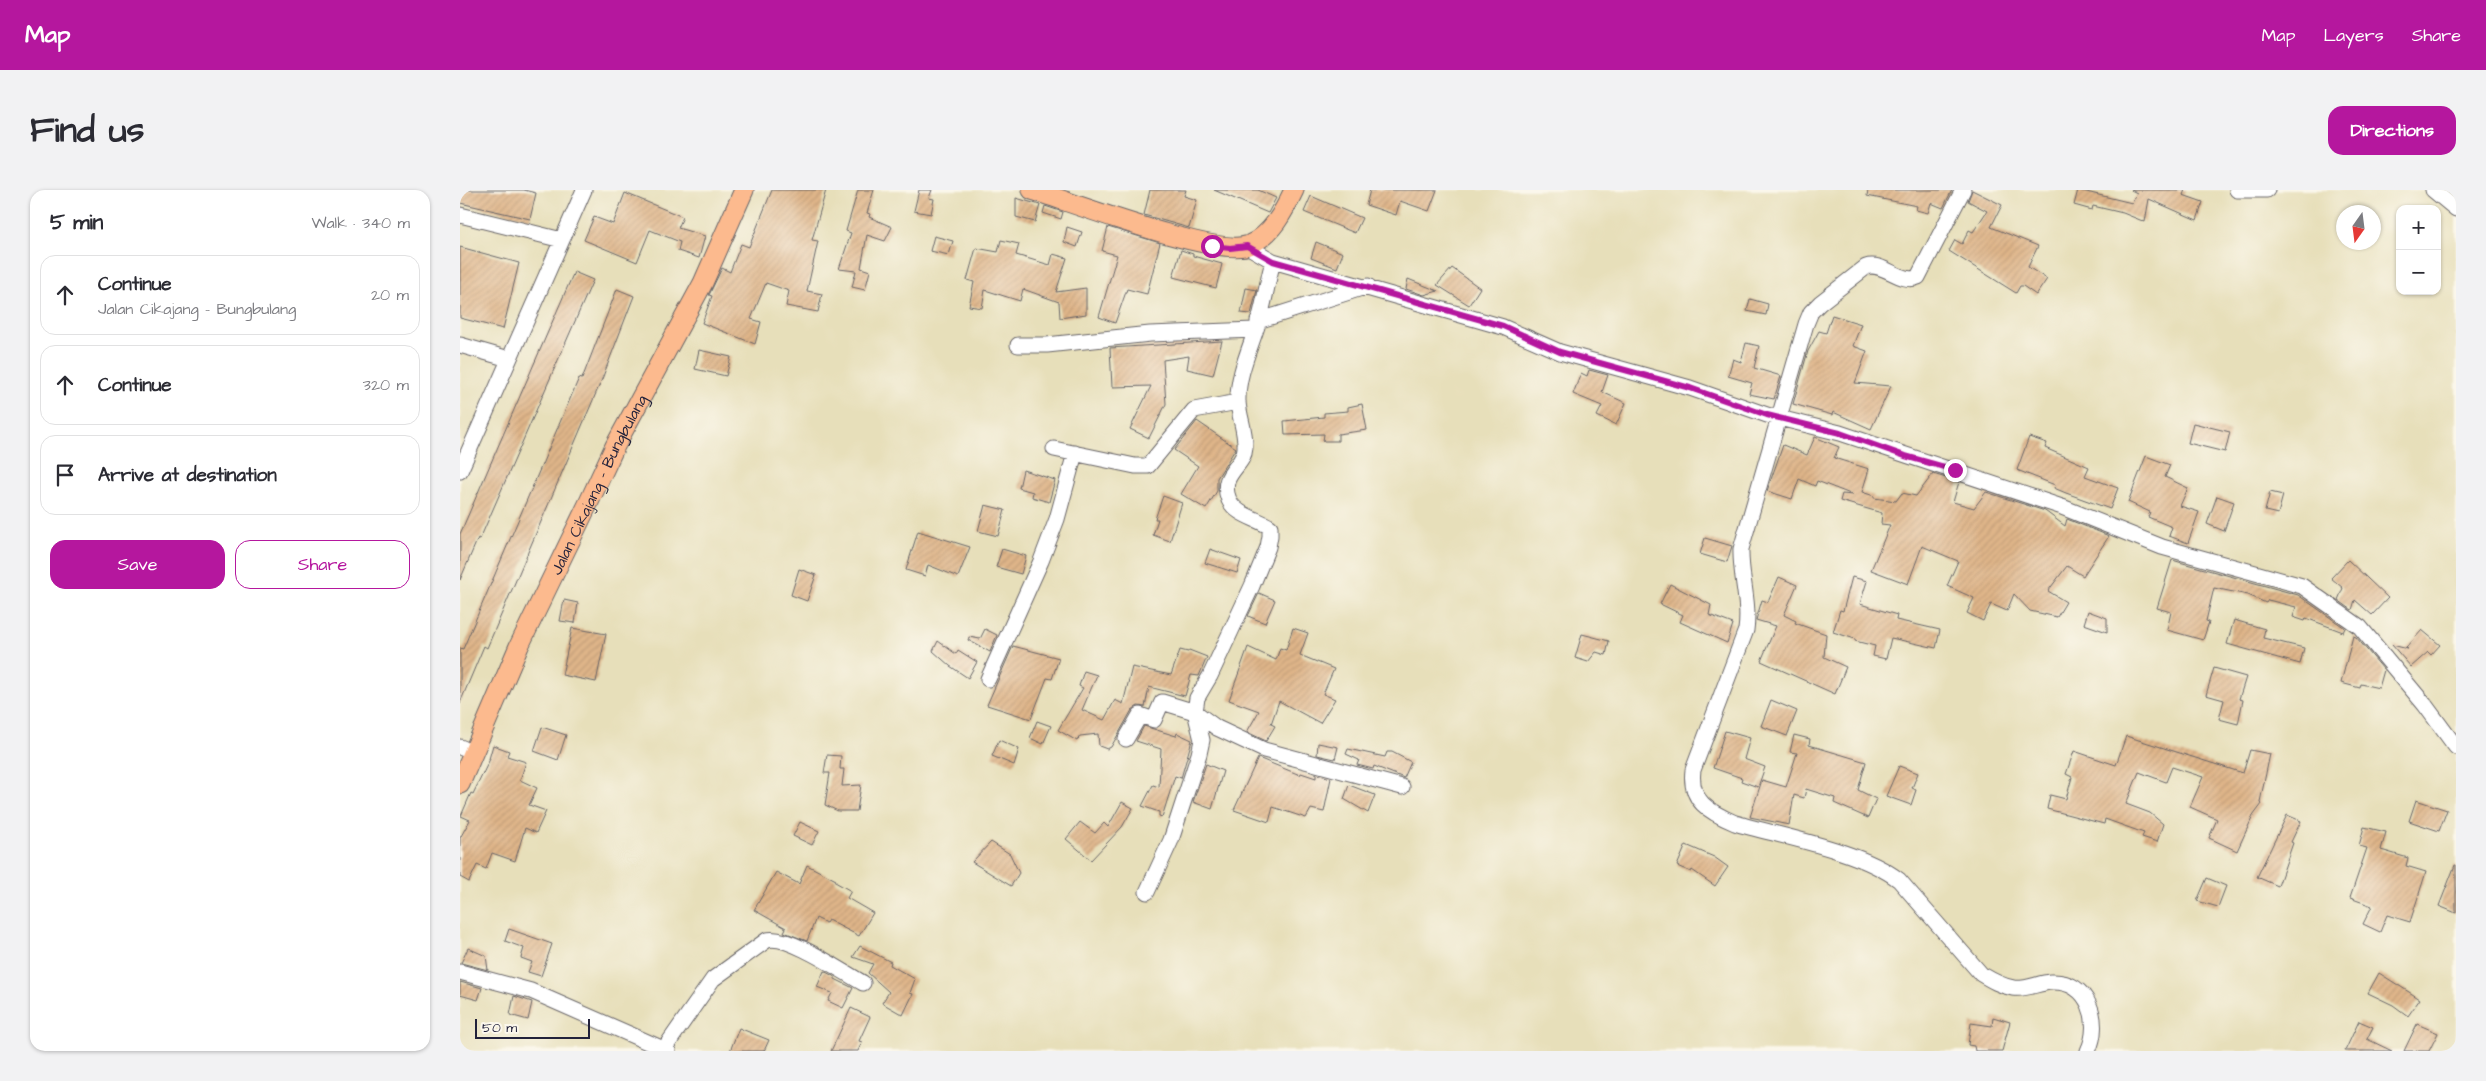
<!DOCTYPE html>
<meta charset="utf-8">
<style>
:root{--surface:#fff;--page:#f2f2f3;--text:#2b2b33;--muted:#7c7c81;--line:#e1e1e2;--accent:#b5179e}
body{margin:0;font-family:"Architects Daughter",sans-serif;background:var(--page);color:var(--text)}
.controls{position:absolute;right:15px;top:15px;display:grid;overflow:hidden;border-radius:10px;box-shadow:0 1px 4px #0004}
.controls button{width:45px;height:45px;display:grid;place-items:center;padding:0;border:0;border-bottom:1px solid var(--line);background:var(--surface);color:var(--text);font:25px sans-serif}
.compass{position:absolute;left:1876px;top:15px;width:45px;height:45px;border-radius:50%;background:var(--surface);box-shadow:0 1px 4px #0004;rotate:194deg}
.scale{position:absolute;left:15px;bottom:12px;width:115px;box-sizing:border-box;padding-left:5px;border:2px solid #22223b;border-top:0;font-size:14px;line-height:18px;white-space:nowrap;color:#22223b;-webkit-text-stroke:4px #fbf7ec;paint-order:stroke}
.stop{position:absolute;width:15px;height:15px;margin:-11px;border:4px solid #b5179e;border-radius:50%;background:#fff}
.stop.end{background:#b5179e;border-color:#fff;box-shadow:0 1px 5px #0008}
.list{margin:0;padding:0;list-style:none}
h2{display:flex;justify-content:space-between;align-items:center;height:65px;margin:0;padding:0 20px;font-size:21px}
h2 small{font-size:16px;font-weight:400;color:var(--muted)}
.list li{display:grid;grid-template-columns:32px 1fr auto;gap:15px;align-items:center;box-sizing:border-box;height:80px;margin:0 10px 10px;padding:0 10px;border:1px solid var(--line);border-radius:15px}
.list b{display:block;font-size:19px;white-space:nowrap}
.list p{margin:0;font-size:16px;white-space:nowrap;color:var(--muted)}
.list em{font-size:16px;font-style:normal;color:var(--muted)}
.actions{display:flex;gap:10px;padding:15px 20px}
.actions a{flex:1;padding:11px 0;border:1px solid var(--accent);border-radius:15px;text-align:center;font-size:18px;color:var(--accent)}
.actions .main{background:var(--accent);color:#fff}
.icon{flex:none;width:28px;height:28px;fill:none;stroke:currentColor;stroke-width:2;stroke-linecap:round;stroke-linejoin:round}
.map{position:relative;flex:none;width:1996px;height:861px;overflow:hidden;border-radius:15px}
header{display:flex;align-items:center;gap:30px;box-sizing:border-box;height:70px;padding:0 25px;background:var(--accent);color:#fff}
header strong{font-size:24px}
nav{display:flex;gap:28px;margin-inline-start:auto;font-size:18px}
.intro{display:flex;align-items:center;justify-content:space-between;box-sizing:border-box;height:120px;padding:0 30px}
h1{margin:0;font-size:35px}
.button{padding:12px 22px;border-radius:15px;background:var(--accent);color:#fff;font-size:18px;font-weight:700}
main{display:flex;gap:30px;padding:0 30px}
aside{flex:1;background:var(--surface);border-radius:15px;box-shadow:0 1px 4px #0004}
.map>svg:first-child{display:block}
</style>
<header>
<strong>Map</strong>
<nav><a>Map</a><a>Layers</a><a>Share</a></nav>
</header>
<div class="intro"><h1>Find us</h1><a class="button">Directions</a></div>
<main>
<aside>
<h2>5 min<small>Walk · 340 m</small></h2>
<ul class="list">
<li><svg class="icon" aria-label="ahead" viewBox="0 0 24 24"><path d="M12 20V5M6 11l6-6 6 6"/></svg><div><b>Continue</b><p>Jalan Cikajang - Bungbulang</p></div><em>20 m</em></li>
<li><svg class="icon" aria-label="ahead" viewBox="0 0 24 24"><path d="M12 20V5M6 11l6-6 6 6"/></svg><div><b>Continue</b></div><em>320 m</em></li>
<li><svg class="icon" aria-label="arrive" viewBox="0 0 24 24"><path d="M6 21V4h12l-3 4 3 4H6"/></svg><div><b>Arrive at destination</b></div></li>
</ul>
<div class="actions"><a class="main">Save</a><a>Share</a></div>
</aside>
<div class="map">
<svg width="1996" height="861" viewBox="0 0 1996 861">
<defs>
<pattern id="building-hatch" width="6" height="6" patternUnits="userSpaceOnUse" patternTransform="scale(1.25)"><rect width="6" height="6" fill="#dfb589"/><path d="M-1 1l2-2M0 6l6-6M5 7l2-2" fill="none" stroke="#bf9b77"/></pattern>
</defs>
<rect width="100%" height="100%" fill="#fbf7ec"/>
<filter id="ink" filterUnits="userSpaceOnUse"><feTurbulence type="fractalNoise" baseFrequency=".02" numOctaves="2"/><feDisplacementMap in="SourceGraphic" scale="10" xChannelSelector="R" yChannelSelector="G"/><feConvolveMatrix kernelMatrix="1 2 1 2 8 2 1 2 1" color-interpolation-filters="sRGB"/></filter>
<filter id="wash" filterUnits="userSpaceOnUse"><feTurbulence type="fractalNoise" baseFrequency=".0096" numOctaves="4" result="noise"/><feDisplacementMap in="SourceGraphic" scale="20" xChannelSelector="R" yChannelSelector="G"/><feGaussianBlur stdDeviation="1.12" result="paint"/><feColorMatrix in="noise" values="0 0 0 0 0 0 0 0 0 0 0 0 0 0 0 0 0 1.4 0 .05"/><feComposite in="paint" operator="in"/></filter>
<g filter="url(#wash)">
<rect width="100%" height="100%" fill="#e7dfba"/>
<g id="blocks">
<!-- building -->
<path fill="url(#building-hatch)" d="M0,0H64L76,3L70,29L0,13Z
M312,0H366L352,50L358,51L347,101L362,104L358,122L326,116L329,101L306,93L291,129L301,132L295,154L242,133L252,106L249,105L262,78L270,82L281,54L289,57Z
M398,0H414L407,23L410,24L409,27L432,37L425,51L407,45L401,78L410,81L405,100L392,97L396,81L379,79L391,43L386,41Z
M459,0H472L469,8L474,9L471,24L454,21Z
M690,0H726L724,6L737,10L729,38L684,25Z
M754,0H798L816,8L808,23Z
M910,0H977L969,21L940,11L936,25L906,15Z
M1408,0H1492L1483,18L1471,13L1468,23L1456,20L1457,16L1407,6Z
M1512,0L1542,15L1531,37L1578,56L1568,77L1587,89L1576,105L1563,96H1560L1556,103L1489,61L1495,50L1502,54L1509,40L1513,42L1527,21L1508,11Z
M1618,0L1672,13L1677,3L1671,0H1725L1723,5L1743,12L1737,30L1689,9L1685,32L1663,23L1633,16L1632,20L1614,15Z
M165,3L223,27L218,38L245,46L239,68L218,61L220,52L190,40L177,72L124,50L134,27L153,34Z
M851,6L902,28L895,43L844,22Z
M556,8L580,15L575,32L556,27Z
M585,16L603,22L601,29L583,23Z
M607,37L622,42L617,57L604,52Z
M648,37L700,53L687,104L667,99L655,133L639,127L657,65L642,61Z
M474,46L493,51L489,65L470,61Z
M541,50L559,54L556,65L590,75L593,64L607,68L596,102L626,98V124L600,128L599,112L563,99L560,111L525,100L522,118L509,116L514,92L507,90L516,58L538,62Z
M856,52L883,63L877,78L851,68Z
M0,57L59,73L43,139L0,128Z
M721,60L733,64V66L762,74L756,98L713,87Z
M992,78L1020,98L1009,115L977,95Z
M114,82L133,90L20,349L18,348L0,390V344Z
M948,89L978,101L964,105L946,99Z
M786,98L797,100L791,124L781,123Z
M157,99L174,106L142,189L27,458L24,456L0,513V458L3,459L119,188L122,189Z
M1290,109L1308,114L1306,125L1287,121Z
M1372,125L1401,134L1393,156L1407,161L1395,193L1431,196L1411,239L1373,222L1372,225L1333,214L1348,161L1359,141L1366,143Z
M762,151L753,185L727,179L729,166L703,170L706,214L689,248L670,239L691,196L652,197L650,158Z
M1286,153L1299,156L1294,178L1321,186L1314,209L1289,204L1292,193L1268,186L1273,169L1281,172Z
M239,160L271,167L266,186L235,179Z
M1129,180L1148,185L1142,202L1166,213L1156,235L1137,226L1142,216L1113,204L1121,183L1127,186Z
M902,214L907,240L878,244V251H863L864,244L825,245L824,231L864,227V223L888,221V217Z
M737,231L776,258L757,288V301L746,319L721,304L738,276L714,260Z
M1733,233L1770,242L1765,262L1728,253Z
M1355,247L1379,257L1374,268L1409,279L1402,302L1414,306V308L1436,311L1442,303L1456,306L1473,284L1499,292L1493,312L1514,318L1526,302L1585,321L1605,336L1607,329L1649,346L1623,386L1607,376L1588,401L1606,412L1597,427L1570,421L1554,404L1547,421L1531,414L1523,431L1507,423L1514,408L1487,396L1498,371L1462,356L1448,394L1411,380L1430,335L1421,334L1422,323L1380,311L1382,304L1393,305L1357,291L1355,296L1339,289L1332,309L1307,301L1323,255L1347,265Z
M1569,247L1587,253L1585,258L1629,277L1625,286L1658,298L1650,319L1606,303L1594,298L1595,295L1557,280Z
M1686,266L1710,275L1705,287L1728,298L1720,316L1739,322L1728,353L1709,346L1712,337L1688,327L1690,322L1668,312Z
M563,280L595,290L589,312L572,307L573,302L559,298Z
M1810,302L1823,305L1818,324L1805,321Z
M703,306L722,313L710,351L693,345L698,329H695Z
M1757,306L1774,312L1764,341L1747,334Z
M525,315L545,320L538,346L518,341Z
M458,341L510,357L498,387L468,375L465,386L446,380Z
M1245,348L1272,356L1267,372L1240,364Z
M542,359L566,366L561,384L536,377Z
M750,359L781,370L777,383L745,373Z
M1712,370L1838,405L1885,438L1883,442L1846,428L1845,431L1833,427L1836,417L1808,410L1806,413L1788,405L1754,398L1746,431L1749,432L1743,450L1707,440L1711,422L1697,418Z
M1888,370L1928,408L1912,425L1895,410L1892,420L1878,410L1883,398L1871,388Z
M339,379L356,385L347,411L331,405Z
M1319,387L1337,395L1324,425L1336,431L1335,433L1366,444L1364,467L1386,477L1375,504L1301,471L1316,436L1296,430L1302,410L1308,412Z
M1392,387L1407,391L1400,414L1437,425L1436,430L1480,440L1476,458L1431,448L1426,469L1413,466L1415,456L1395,451V449L1373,442L1380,420L1383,421Z
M1210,394L1251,415L1249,425L1273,434L1267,453L1220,432L1223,425L1200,414Z
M799,403L815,410L805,433L788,426Z
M104,410L118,413L115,433L100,431Z
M1628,421L1647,428V442L1624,434Z
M1774,430L1805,439L1803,448L1844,458L1840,474L1767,454Z
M112,438L146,444L136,492L102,485Z
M833,438L848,443L840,465L874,479L863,504L875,509L860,533L819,511L811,534L815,536L806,551L787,542L799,521L769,510L788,457L816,470L820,458L826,460Z
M525,439L537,445L530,462L508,450L509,447L520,449Z
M1962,440L1980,455L1971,465L1968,462L1951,477L1932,455L1948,459L1946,458Z
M1122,444L1149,451L1146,465L1136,462L1128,472L1115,468Z
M1893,446L1896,447L1924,480L1919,498L1901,494L1900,498L1881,493Z
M478,451L496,464L498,460L517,472L508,488L490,476L473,461Z
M553,456L599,468L592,489L587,488L571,529L527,515Z
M720,460L728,462L729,460L747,467L739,486L731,485L725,506L689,497L685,517L678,516L672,520L651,557L647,559L639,556L638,544L620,546L617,551L598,540L623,498L619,496L624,481L637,485L622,520L644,530L655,510L663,514L672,477L711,485Z
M1754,478L1786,487L1779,509L1783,510L1778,534L1759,529L1764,510L1746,505Z
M1311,510L1337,521L1327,546L1301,536Z
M577,531L591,536L583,554L570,548Z
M684,536L716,546L717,543L732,550L721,588L715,586L702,627L699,626V622L682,616L693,595L699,597L701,559L676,551Z
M82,537L106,545L98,570L74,561Z
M1265,541L1290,548L1284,569L1305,577L1298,597L1281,591L1282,588L1253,578Z
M1334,545L1350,549L1349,555L1406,572L1398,600L1416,609L1408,628L1374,613L1375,608L1346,599L1344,608L1334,605L1329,635L1290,627L1302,590L1326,597L1337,563L1330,562Z
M1666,546L1783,583L1790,560L1810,564L1800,612L1802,614L1793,626L1777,661L1749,648L1757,629L1730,617L1743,587L1712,577L1706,592L1679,582L1666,614L1690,623L1703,634L1697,652L1682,647L1684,643L1645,629L1644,634L1587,619L1590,605L1606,609L1612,587L1606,584L1614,561L1656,575Z
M539,550L559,559L554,575L532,566Z
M858,553L878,557L875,569L857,565Z
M33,555L49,561L47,566L66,572L60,590L77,598L69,615L86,621L76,643L65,638L55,671L32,663L26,679L17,675L9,692L0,687V648L10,630L1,626L11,603L13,604L30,569H29Z
M888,559L925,567L927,562H932L951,572L944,588L914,576L913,579L897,575L899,570L886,564Z
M367,565L381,566L380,579H384L382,596L401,595L397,621H378L365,615L370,583H364Z
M798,568L840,585L841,583L856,588V584L871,588L864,622L851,619L846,628L813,617L809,632L774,620Z
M746,574L763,581L752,619L733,612Z
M1439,576L1458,583L1452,598L1456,600L1451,615L1426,606Z
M889,595L915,605L908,623L884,609Z
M1956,610L1987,620L1979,641L1949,631Z
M662,612L673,618L662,637L631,670L606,649L620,632L635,643L644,633L648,637Z
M1827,625L1841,631L1831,652L1833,653L1818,696L1797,687Z
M340,632L359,641L352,655L333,646Z
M1904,637L1926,642L1921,660L1948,668L1946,676L1966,682L1950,732L1927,725L1920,742L1903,734L1912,716L1890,708L1907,658L1899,656Z
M531,652L550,664L559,683L551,696L512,672Z
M1226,655L1254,667L1268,677L1255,696L1232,680L1231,682L1217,676Z
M347,675L376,690L375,692L391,701L387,708L413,723L399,746L368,730L366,733L356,728L347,751L324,742L326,738L294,720L316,682L339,694Z
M1995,675H1996V723L1979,716Z
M1747,688L1766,696L1758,717L1737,711Z
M49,739L92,754L81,786L68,782L72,772L61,768L64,758L45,751Z
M400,756L431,772L430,775L455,789L450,803L453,804L443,825L422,813L429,802L408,783L413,774L393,767Z
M8,758L26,766L28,780L1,773Z
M364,781L375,787V789L393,798L383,818L368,811L372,803L357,797Z
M1919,783L1960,809L1948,826L1933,815L1908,803Z
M0,792L22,798L18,810L0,805Z
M54,806L72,812L68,830L50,825Z
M391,818L410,827L399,851L402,852L398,861H371Z
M1533,827L1550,832L1542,861H1515L1514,856L1508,855L1511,833L1532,836Z
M1899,831L1913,837L1907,849L1932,861H1885Z
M1957,834L1978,843L1969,861H1944Z
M279,838L309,850L304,861H270Z"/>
</g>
</g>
<g filter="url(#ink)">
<use href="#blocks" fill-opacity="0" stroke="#676467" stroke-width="1"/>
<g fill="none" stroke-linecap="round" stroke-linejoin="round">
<!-- minor casing -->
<g stroke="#676467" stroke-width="17">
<path id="minor" d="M1503,0L1458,87C1441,95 1423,71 1406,77L1360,113L1351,122L1346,134L1281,359C1280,386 1290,412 1286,440L1233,580C1229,611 1249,622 1275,633C1323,647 1400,660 1439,690L1521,784C1531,790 1541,796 1553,798C1566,800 1578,793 1591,792C1629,790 1642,832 1628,861
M1777,0H1807
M1973,0L1996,19
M0,25L102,50
M787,56L813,71L1043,137L1100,162L1230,198L1307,225L1380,243L1602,317L1702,357L1842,396L1900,437L1965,515L1996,557
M798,131L908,96
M0,155L49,169
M558,155H587L690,144L795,140
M594,259L675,276H688L734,220L778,212
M0,281L124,0
M528,489L581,371L597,329L615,263
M666,549L680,525L694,530L702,512L735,522L757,538L804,560L942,597
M0,557L14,563
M687,702L711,650L739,564L742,550L735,522L737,508L750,486L792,396L808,357L810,346V337C796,328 776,325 769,310C758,283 784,278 785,258C786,242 779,227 778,212C777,183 792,155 800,127C805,109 808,89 813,71
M0,782L71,801L208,861
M204,859L253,789L307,750C328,744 383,782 403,793"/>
</g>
<!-- major casing -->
<g stroke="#676467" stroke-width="21">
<g id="major">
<path d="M572,0C611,12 757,68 789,55C812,45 824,21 834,0"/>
<path id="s1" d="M0,594L59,456L128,314L155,256L243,93L284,0"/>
</g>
</g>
<!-- minor -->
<use href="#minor" stroke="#fff" stroke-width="15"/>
<!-- major -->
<use href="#major" stroke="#fcba8e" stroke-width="19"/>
</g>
</g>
<g fill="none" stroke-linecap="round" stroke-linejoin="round" filter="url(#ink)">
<!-- route -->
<path stroke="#b5179e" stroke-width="6" d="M752,56L770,58L787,56L813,71L1043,136L1100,162L1230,198L1307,225L1380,243L1445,266L1495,280"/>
</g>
<g text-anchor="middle" stroke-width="4" stroke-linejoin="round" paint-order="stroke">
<!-- street labels -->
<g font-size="16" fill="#22223b" stroke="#fbf7ec">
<text dy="6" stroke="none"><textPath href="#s1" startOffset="330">Jalan Cikajang - Bungbulang</textPath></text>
</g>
</g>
</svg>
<div class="controls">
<button>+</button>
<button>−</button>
</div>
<svg class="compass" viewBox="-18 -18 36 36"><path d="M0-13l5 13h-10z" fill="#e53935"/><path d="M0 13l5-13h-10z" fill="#7c7c81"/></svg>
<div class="scale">50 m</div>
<div class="stop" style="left:752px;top:56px"></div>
<div class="stop end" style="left:1495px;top:280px"></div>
</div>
</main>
